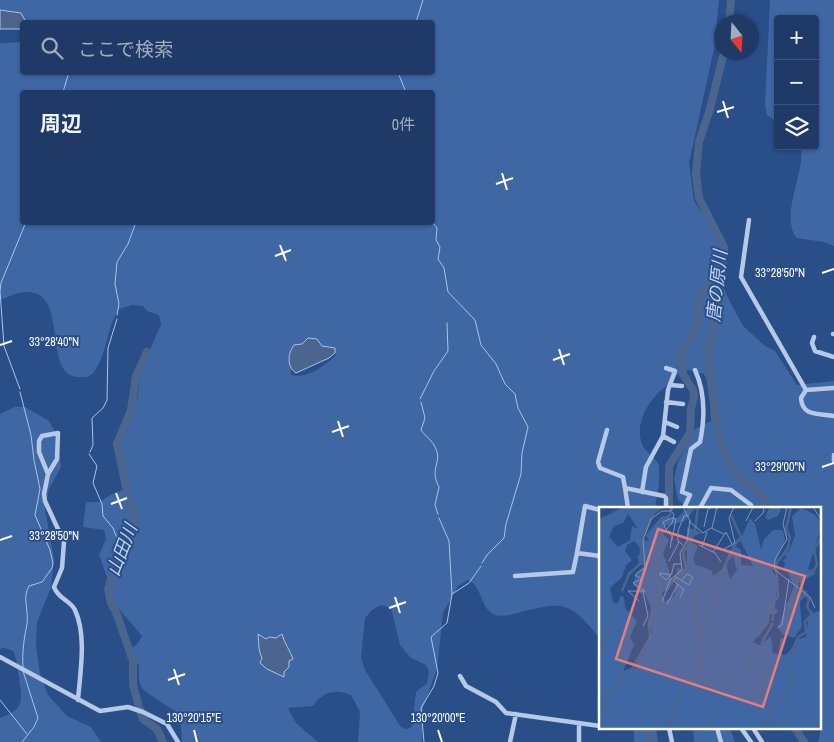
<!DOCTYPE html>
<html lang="ja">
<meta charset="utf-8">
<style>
:root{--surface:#1f3a66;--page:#27416c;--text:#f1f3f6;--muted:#a1adbf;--line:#3c547a}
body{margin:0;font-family:"Archivo Narrow","Noto Sans JP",sans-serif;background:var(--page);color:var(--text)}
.controls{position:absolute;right:15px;top:15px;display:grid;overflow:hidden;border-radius:5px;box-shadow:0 1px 4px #0004}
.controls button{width:45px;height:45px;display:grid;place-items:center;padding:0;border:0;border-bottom:1px solid var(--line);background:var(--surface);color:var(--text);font:25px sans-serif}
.compass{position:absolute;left:714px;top:15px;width:45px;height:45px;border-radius:50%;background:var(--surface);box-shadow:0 1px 4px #0004;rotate:162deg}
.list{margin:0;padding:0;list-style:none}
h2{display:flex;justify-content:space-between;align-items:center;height:65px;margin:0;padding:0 20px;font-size:21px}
h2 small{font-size:16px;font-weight:400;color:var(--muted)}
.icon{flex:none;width:28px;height:28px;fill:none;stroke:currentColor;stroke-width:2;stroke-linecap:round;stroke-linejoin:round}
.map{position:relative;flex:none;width:834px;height:742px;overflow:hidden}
.search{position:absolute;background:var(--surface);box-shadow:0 1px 4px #0004;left:20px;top:20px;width:415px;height:55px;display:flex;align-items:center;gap:12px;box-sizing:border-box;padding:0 18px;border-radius:5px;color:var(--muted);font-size:19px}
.panel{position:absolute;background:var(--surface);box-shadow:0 1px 4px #0004;left:20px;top:90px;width:415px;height:135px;border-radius:5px}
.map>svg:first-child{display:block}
</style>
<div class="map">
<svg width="834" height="742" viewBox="0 0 834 742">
<rect width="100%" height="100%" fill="#294e88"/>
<!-- green -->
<path fill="#3e67a4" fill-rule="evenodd" d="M0,0H719L714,49L689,163L694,201L728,250L723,286L728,298L743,326L765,346L775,351L797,385L834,381V742H818L820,733V508H688L678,500L674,478L678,462L695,429L711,421L709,386L704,374L689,370L679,373C674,382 667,385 659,392C646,405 635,425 642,444C645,453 655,456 659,465V484L655,508H600V638C568,601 565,601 518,613C510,615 503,617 495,615C480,609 483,587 468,580L458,586L443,613L437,669L423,708L422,742H358L360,712L351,695C336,688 322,692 313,706L288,708L296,723L318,742H182L180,715C172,708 145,693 142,688C138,682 139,672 139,665L128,660L127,653L138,643L142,636L108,596L110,585L99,555L106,539L104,530L83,527L86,502H99L112,494L128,488L118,438L129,425L138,396L140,373L161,324L159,315L147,311L143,306L132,305L119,309C106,328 108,353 94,372C90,377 86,377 81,377C39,379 72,289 25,292C17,292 8,297 0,300V43L22,42V72H432V22H25L0,12ZM22,92H432V222H22ZM304,344L335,351L336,355C325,366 307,379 291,375V361ZM381,605L391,608L400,645L411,658L426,665L429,671L427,683L416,692L412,727L406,729L401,727L365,670L361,658L365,618L372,610Z
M770,0H834V246L824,242L796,238C780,212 805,175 801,146H815V19H778V123L767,115L765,105Z
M15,407H25L49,421L57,435L60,455L61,467L49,489L45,509L54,559L51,588L37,622L36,644L40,674L48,695L67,716L91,727L101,742H0V718C25,709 22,701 19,678C17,667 18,661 13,651L4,648L0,649V414Z
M634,728H656L658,742H634Z
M693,728H730L735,742H694Z"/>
<!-- water -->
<path fill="#4b658f" stroke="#aac4e9" d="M0,10L21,13L26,22H22V29H0Z
M308,338L317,339L322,346L335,348V353L329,358L296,373C286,366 288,353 294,345L302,344Z
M258,634L266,639L269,637L276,638L282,634C284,643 291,652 293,659L289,661V667L284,672V677L267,669L260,663L262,658C258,650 259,643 258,634Z"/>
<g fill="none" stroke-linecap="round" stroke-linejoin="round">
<!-- stream -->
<path stroke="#aac4e9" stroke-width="1" d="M416,22L423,0
M399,75L406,92
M63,92L69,72
M432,222L437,228L436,240L440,247L438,259L444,268L448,292L475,320L481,345L496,364L505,384L515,394L518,408L528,427L522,453L521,474L506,524L504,538L487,555L482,563
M117,315L119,304L115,284L117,262L128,244L136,222
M20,389L4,346L0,291L1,283L26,222
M20,392L31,435L34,460L40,489L35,515L50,550L53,563L52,568L42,582L29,586C22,597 29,611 27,624C24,639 22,652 23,667
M420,399L434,371L448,351L447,323
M421,402L425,418L421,430C426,437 433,441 436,449C442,463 429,468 439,487L435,505L438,514
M90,452L93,445L92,418L103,408L107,400L108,348L117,319
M89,454L97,466L93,483L102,504L103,516L113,528L121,548
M439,518L449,541L452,594
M0,700L27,734
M22,742L34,727L38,718L23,671
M424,742L421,708L434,686L438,673L431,637L447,623L452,594L469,583L481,566"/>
<!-- river -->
<path stroke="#4b658f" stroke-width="8" d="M729,22L731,0
M724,52L710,109L699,142L696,174L699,198L724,247L718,312L708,348L709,367L717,429L725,457L739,477L758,492L770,508
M147,352L136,376L131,410L117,444L127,492L135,516L134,526L116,561L108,589L111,603L116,612L133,661V685L141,714L143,719L157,729L163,742
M669,508V466L690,433L691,409L694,397L693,390L683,374L680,357L697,327L699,299L703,290L722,271
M648,728L649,736L653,742
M795,728L804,742"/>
<!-- minor -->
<path stroke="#b6cae8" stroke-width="4.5" d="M749,220L741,277L806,390
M833,334H834
M814,337L812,343L815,351L834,357
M670,385L682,386
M834,388L806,390L801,398C802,417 819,413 834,416
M666,402L683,404
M665,422L677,427
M607,430L598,462L600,468L623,477L625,488L664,496L666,498V508
M663,436L674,442
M834,455V461
M48,474L57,459L58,433L42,436L39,441V452L48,474L44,494L45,501L64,542L62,568L54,587C58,599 70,600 75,610C87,636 80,673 78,700
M625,488L628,508
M642,492L646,467L663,436L668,390L675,371L666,368
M684,508L690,495L682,492L691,449L700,442C705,418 705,392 695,370
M700,508L711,488L731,490L751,505V508
M600,510L585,506L577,553L600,556
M515,576L573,572L577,553
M0,657L100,711L128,707L143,712L167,724L178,742
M460,676L466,686L496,702L506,713L600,726
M669,728L672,742
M717,728L721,742
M741,728L751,742
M753,728L762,742
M510,742L516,714
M579,742V723"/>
</g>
<!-- ticks -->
<path fill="none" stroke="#fff" stroke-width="2" d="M723,101L728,118M717,112L734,107M502,173L507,190M496,184L513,178M280,245L286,261M275,256L291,250M822,273L834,269M0,345L12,341M559,349L564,365M553,360L570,354M338,421L343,437M332,432L349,426M822,467L834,463M116,493L122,509M111,504L127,498M0,540L12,536M395,597L400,613M389,608L406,602M174,669L179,685M168,680L185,674M194,730L197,742M438,730L442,742"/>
<g text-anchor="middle" stroke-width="4" stroke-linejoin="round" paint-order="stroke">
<!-- water labels -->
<g font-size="18" font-style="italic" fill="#c1d4f0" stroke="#294e88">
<text transform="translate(717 286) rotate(-84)" y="6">唐の原川</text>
<text transform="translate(122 550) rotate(-69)" y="6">山田川</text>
</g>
</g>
<!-- overview -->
<g transform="translate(599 507)">
<rect width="222" height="222" fill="#294e88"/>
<path d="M25,0H59L44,32L50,34L47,28L63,9L77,12L90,0H97L86,14L67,19L61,24L70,33L64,46L73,73L71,80L63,85L64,96L76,88L78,61L88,63V20L103,26L95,29L93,36L99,39L94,52L97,58L112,63L115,71L121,67L135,38L142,43V58L154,59L141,33L151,11L156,17L162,42L165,32L174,23H184L186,33L173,64L178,71L176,101L179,103L177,107H169L168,116L154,135L161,139L172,129L174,146L187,148L200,132L207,130L210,108L222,103V222H0V12ZM29,7L39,22L33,19L31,33L19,40L10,30L15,19L24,16ZM35,34L44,44L38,50L41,57L46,59L37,66L34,78L38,81V85L46,87L52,100L50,115L53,125L36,161L23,167L35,138L31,130L38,114L26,101L25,90L21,89L19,97L14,95L11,81L23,70L27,58L33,53L26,44L28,38ZM134,49L138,63L131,72L127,57ZM171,0H183L179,9L169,13L166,10ZM202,1L215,7L222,15V21L209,62L217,66L200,76L199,85L207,83L208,87L201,95L203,120L195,131L183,127L179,120L195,79L188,63L184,64L186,56L183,53L188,51L185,47L190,44L196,29L193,9Z" fill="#3e67a4" fill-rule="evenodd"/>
<path fill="none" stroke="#4b658f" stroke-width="2.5" d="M132,8L142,30L133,41M64,19L62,14L71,8L72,0M43,28L48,20L47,12L63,0M77,70L84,67L87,61L84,45L92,34L90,28L96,24L99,0M112,72L124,63L133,42M198,78L199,71L216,62L218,57L215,43L223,29M23,84L30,67L41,57L43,28M67,84L76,71M174,97V114M187,98L193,95L198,82M113,105L116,85M53,111L64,98V90M104,118L113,106M158,130L169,115L170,100L179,90L177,57L189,41L191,30L187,22L192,0M162,137L174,116M0,148L13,116V99L16,96M147,163L161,138M98,164L103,141L95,95L111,73M189,184L192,174L188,162L196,137L199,130L207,125L206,115L213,107L208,100L210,91L204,87L201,69M153,189L180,150L183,131M0,206L9,201L5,191L15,184L23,166L33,162L51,130L50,115L62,83L57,66L64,20M69,222L80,188L98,165M166,222L174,202L189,184"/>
<path fill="none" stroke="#7f95b8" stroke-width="1" d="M84,0L92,16L104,26L112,21L125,27M188,0L184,17L188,32L176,52L175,62L211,90L216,101M214,0L223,14M73,5L75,8L73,16L67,23L64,15L75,10M147,14L154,0M156,14L165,5L164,0M105,20L109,2L114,0M113,21L118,0M69,23L73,30L71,41M73,33L77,12L74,11M84,38L79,34V24L85,9L90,8M100,38L116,46L122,55M103,40L108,25M125,42L136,36L130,11L135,0M114,45L127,25L133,37M70,54L80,35M36,68L46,60L44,33L52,12L63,4H72L74,0M36,68L43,72L34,76L46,84H29L40,94M72,68L61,66V68L67,73L71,69L73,66V65L75,57H83M75,69L90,78L94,70L88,67L83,73M77,71L75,74L85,83L81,90M44,85L49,109L44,119M63,95L71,73L83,63L81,46L88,34L91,13M68,97L79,77M178,121L183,118L190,72"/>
<path fill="#e67e7e" fill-opacity="0.15" stroke="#e67e7e" stroke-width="2.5" d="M59,22L206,69L164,200L17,152Z"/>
<rect width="222" height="222" fill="none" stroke="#fff" stroke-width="2.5"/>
</g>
<g font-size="12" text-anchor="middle" fill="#fff" stroke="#294e88" stroke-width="4" stroke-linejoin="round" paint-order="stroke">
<text x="780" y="277">33°28'50"N</text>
<text x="54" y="346">33°28'40"N</text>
<text x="780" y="471">33°29'00"N</text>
<text x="54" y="540">33°28'50"N</text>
<text x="194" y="722">130°20'15"E</text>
<text x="438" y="722">130°20'00"E</text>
</g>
</svg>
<div class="controls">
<button>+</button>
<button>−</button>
<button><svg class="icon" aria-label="layers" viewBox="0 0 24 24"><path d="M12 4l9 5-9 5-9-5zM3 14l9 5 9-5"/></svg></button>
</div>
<svg class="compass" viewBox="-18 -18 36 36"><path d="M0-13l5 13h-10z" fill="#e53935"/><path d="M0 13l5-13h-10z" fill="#a1adbf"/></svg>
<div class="search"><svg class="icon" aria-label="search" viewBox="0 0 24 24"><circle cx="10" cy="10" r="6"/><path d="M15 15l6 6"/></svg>ここで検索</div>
<section class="panel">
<h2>周辺<small>0件</small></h2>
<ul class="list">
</ul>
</section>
</div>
